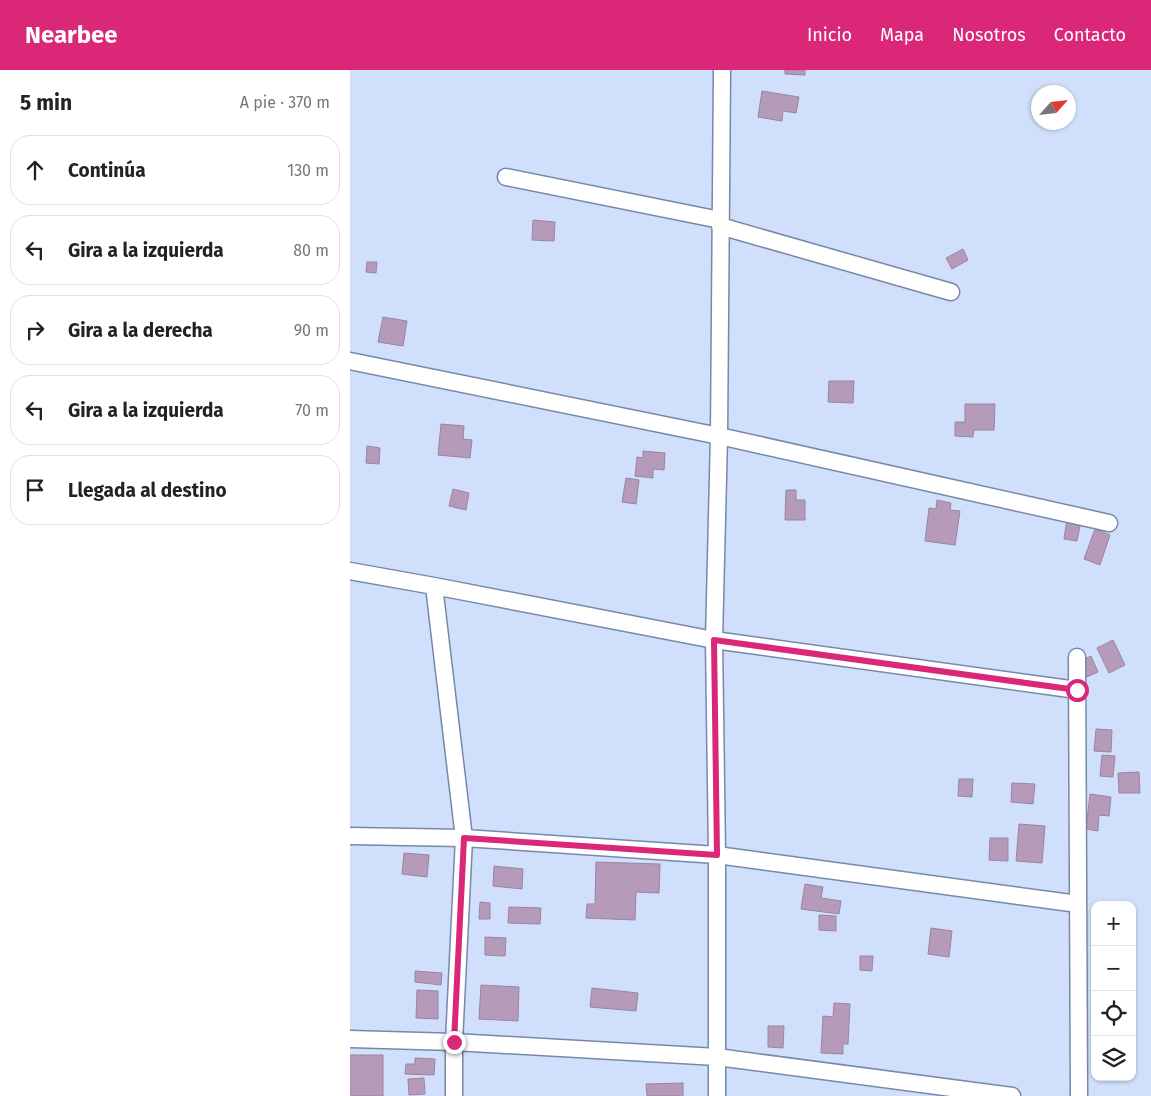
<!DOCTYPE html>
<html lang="es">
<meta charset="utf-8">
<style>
:root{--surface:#fff;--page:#f2f2f2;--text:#222;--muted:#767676;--line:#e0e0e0;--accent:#db2777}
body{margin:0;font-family:"Fira Sans",sans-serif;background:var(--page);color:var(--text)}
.controls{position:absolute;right:15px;bottom:15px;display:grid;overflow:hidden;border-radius:10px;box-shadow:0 1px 4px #0004}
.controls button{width:45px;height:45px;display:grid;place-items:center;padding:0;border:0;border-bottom:1px solid var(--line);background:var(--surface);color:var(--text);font:25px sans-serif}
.compass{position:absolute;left:681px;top:15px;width:45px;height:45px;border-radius:50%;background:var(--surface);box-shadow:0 1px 4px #0004;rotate:63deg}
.stop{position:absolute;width:15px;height:15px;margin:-11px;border:4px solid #db2777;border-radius:50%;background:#fff}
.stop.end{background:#db2777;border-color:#fff;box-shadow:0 1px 5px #0008}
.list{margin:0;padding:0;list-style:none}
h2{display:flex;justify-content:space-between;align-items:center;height:65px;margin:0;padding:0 20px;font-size:21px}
h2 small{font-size:16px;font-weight:400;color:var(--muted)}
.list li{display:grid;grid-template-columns:32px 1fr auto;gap:15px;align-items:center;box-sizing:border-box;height:70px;margin:0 10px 10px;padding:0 10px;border:1px solid var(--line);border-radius:20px}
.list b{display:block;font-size:19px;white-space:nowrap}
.list em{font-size:16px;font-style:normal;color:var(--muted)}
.icon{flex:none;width:28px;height:28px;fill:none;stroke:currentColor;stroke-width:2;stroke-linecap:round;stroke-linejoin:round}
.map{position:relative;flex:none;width:801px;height:1026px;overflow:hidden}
header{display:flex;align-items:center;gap:30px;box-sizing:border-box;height:70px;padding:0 25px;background:var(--accent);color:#fff}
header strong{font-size:24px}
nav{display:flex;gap:28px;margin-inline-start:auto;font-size:18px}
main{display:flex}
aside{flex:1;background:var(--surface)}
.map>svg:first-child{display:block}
</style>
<header>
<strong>Nearbee</strong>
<nav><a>Inicio</a><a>Mapa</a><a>Nosotros</a><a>Contacto</a></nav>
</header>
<main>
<aside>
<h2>5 min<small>A pie · 370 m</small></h2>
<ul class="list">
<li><svg class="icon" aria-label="ahead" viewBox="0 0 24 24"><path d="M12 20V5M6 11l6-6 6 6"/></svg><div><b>Continúa</b></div><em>130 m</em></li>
<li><svg class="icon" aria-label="left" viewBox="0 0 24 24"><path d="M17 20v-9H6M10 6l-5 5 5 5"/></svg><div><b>Gira a la izquierda</b></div><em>80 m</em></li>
<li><svg class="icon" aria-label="right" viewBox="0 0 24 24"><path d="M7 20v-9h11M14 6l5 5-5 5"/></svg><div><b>Gira a la derecha</b></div><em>90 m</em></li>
<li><svg class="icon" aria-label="left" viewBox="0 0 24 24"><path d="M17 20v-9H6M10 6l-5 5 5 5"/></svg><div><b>Gira a la izquierda</b></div><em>70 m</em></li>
<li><svg class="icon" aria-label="arrive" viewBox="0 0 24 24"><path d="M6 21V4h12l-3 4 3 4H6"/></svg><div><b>Llegada al destino</b></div></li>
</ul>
</aside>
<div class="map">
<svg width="801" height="1026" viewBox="0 0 801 1026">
<rect width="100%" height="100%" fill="#d0dffb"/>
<!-- building -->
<path fill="#b59bb9" stroke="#9c83a0" d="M435,0H455V5L435,4Z
M412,21L449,27L446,43L433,41L432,51L408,47Z
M183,150L205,152L204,171L182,170Z
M613,179L618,190L602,199L596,188Z
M17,192H27L26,203L16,202Z
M33,247L57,251L53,276L28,272Z
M479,311H504L503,333L478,332Z
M615,334H645L644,360H624L623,367L605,366V352H615Z
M91,354L114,356L113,369L122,370L120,388L88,385Z
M17,376L30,378L29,394L16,393Z
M293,381L315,383L314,400L303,399V408L285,406L287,387L293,388Z
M276,408L289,410L286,434L272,432Z
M103,419L119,423L116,440L99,436Z
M436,420H446V430H455V450H435Z
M587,430L601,433L600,440L610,441L605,475L575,471L579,438L586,439Z
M717,449L731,451L727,471L714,469Z
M745,459L760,465L750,495L734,489Z
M763,570L775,595L759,603L747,578Z
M741,586L748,602L737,607L730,591Z
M746,659L762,660L761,682L744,681Z
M752,685L765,686L763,707L750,706Z
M789,702L790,723H769L768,703Z
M609,709H623L622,727L608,726Z
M662,713L685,714L683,734L661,732Z
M740,724L761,727L759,746L749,745L748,761L736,759Z
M669,754L695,756L692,793L666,791Z
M640,768H658V791L639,790Z
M54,783L79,785L77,807L52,804Z
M246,792L310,794L309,823L286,822L285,850L236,848L237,834H245Z
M144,796L173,799L172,819L143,816Z
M455,814L473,817L471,828L491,831L489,844L451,839Z
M130,832L140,833V849H129Z
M159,837L191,838L190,854L158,853Z
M469,845L486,846V861L469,860Z
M581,858L602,861L599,887L578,884Z
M135,867L156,868L155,886L135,885Z
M510,886H523L522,901L510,900Z
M65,901L92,903L91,915L65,912Z
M131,915L169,917L168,951L129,949Z
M242,918L288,923L286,941L240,937Z
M67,920L88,921V949L66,948Z
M484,933L500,934L498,974H493V984L471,983L473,946L483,947Z
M418,956H434L433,978L418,977Z
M0,985H33V1026H0Z
M65,988L85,989L84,1005L55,1004L56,994H65Z
M74,1008L75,1024L59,1025L58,1009Z
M333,1013V1026H297L296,1014Z"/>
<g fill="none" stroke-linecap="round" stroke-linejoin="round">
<!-- street casing -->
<g stroke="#7788a8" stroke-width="19">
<path id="street" d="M156,107L370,150
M370,156L601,222
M0,291L369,366L759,453
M0,501L84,516L364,570L727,620
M84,516L114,768L104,972V1026
M727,587L729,1026
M0,766L114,768L367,785L728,834
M0,969L104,972L367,987L662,1026
M367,1026V785L364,570L369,366L372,1"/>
</g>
<!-- street -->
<use href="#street" stroke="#fff" stroke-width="16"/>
</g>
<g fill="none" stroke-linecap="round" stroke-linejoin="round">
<!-- route -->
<path stroke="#db2777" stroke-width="6" d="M104,972L114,768L367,785L364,570L727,620"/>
</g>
</svg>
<div class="controls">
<button>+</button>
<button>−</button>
<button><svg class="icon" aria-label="locate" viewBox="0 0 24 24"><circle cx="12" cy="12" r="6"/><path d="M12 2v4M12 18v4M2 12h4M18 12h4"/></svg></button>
<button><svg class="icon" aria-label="layers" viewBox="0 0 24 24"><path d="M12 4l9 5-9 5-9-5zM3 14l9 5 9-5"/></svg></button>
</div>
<svg class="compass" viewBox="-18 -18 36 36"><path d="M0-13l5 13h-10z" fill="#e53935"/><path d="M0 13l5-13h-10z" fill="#767676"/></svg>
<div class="stop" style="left:727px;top:620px"></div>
<div class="stop end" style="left:104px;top:972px"></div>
</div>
</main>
